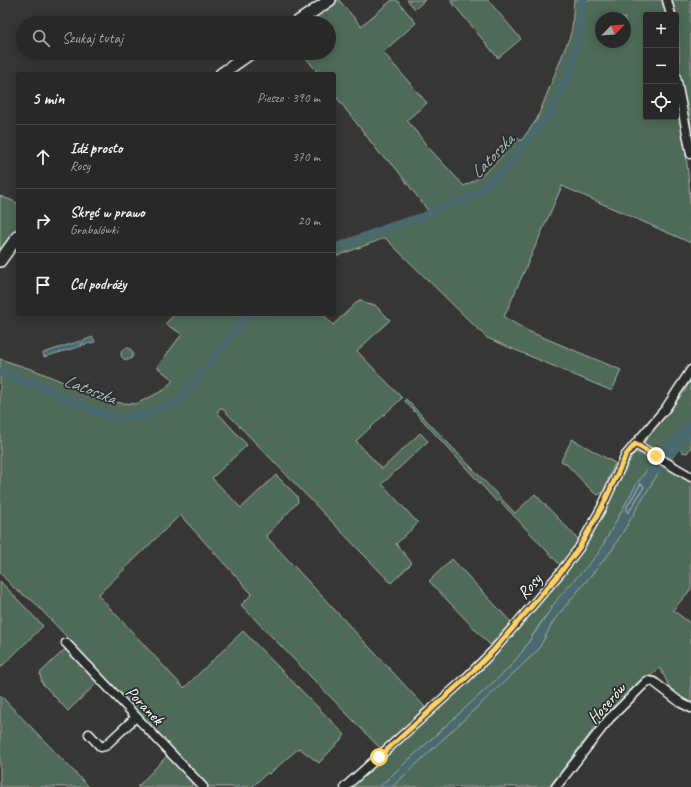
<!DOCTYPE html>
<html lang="pl">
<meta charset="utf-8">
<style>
:root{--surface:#282828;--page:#303030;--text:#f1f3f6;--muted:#a5a6a8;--line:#444445}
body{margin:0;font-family:Caveat,sans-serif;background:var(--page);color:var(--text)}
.controls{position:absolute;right:12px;top:12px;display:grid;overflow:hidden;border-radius:4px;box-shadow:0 2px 10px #0003}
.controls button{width:36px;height:36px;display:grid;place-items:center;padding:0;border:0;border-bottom:1px solid var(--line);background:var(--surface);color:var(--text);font:20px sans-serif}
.compass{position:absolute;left:595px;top:12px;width:36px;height:36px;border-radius:50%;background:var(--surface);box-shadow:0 2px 10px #0003;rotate:65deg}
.stop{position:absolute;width:12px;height:12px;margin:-9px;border:3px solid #ffd166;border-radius:50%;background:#fff}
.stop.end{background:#ffd166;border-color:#fff;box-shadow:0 1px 4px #0008}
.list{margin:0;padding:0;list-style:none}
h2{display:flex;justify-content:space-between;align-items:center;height:52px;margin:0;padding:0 16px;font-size:17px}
h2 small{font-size:13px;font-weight:400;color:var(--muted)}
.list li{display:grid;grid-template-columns:26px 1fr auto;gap:12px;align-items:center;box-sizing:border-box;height:64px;padding:0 16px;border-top:1px solid var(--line)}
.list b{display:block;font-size:15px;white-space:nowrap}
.list p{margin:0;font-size:13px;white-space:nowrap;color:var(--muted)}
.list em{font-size:13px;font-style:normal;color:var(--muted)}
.icon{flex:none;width:22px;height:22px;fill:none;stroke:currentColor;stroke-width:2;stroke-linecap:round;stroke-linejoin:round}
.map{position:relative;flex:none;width:691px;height:787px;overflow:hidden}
.search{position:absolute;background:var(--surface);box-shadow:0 2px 10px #0003;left:16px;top:16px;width:320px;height:44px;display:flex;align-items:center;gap:10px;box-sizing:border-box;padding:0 14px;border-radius:22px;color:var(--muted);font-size:15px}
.panel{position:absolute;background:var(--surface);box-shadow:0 2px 10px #0003;left:16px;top:72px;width:320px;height:244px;border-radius:4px}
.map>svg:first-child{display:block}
</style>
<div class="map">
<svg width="691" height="787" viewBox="0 0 691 787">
<rect width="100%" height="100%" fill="#363635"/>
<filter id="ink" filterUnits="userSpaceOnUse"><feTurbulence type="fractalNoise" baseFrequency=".025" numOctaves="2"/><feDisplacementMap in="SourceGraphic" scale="8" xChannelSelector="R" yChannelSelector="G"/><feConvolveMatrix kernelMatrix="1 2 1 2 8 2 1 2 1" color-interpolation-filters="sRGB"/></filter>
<g filter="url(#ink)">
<!-- green -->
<path fill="#506a58" stroke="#a8b4ac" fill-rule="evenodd" d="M335,0H339L361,26L392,0H397L416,23L383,52L427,103L407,120L428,147L464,186C487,175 502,157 517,137L521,141L537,119L570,36L572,28L574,0H664L668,15H646V117H676V97C687,147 691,191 691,243L562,186L504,317L528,331L621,370L612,391L487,338L385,238L334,257V246L429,212L394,166L381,155L334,94V74H319L302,53H329V23H301ZM601,18H625V42H601Z
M407,0H425L415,9Z
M450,0H488L521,39L498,58Z
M671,0H691V132L680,75L678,18Z
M0,196L18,203V226L0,252Z
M359,300H362L366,304L375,305L390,320L357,351L402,398L356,441L382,469L420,433L428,441L382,484L418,523L396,544L412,563L391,583L221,407L217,412L247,445L212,478L241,508L276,475L297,496L298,502L266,536L425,707L382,750L241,605L252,594L180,515L98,595L184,688L243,631L345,735L319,763L299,748L269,774L267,773L252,787H208L33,601L16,590L0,573V359L37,371L110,402L136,404L164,390L173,380L157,367L182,334L165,324L175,314H323L333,325Z
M121 354a6 6 0 1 1 12 0a6 6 0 1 1-12 0Z
M691,379V448L687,453L682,452L679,449L670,461L645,444L644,440L684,392Z
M406,399L515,513L535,494L579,540L562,567L499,500L497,502L405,401Z
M572,439L615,463L603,492L598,495L593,492L566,464L561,461Z
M634,453H642L654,460L636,485L598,554L543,619L522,652L508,669L379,787H350L455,691L477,673L600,517Z
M663,465L691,482V589L673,610L691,624V705L673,694L660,668L606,713L549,787H392L538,650L554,620L612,550Z
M452,559L511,622L490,645L429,581Z
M0,581L43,626L0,668Z
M64,650H67L98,682L68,711L42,683L40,673Z
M0,695L89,787H0Z
M168,755L192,782V787H137Z"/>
<!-- water -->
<path fill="#4c6a6f" stroke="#94a6a9" d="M93,337L95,342L83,345L82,341Z
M80,341L82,346L44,357L43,353Z
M654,460L663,465L612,550L554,620L538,650L392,787H379L508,669L522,652L558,598L598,554L636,485Z"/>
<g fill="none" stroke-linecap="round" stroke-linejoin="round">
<!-- shore -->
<path stroke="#b7c3c5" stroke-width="1" d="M641,484L643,485L644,487L629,512H627V507Z"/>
<!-- canal -->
<path stroke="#4c6a6f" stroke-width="8" d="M334,248L395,225L425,216L437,209L466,199L481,191L510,164L553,109L572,69L583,0
M0,373L35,384L101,414L122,417L151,413L166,407L181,397L215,357L247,314"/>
<!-- river -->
<path stroke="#4c6a6f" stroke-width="13" d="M653,470L691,427"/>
<!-- street casing -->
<g stroke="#fff" stroke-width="11">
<path id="street" d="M667,0L671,15
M676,77L691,154
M635,444L691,477
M66,643L203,787
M89,734L101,747L105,746L136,717
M345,787L465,679L493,651L560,573L579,548L602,507L626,455L666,408L691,370
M556,787L609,719L647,681L654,682L681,703L691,708"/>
</g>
<!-- secondary casing -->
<g stroke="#fff" stroke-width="14">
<path id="secondary" d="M296,23L330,0
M221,74L251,53
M0,261L18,236"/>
</g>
<!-- street -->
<use href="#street" stroke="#2a2d2e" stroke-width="8"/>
<!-- secondary -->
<use href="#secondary" stroke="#2a2d2e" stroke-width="11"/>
</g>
</g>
<g fill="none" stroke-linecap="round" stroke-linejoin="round" filter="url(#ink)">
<!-- route -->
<path stroke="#ffd166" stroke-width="5" d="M379,757L465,679L493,651L560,573L579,548L602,507L626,455L635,444L656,456"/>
</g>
<g text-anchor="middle" stroke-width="3.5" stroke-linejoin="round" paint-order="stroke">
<!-- street labels -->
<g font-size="17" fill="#fff" stroke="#2a2d2e">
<text transform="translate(529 586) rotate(-49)" y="6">Rosy</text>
<text transform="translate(606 703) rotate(-48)" y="6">Hoserów</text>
<text transform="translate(145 705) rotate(46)" y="6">Poranek</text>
</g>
<!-- water labels -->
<g font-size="18" font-style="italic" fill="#aebcbe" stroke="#2a2d2e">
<text transform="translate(492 156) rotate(-46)" y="6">Latoszka</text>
<text transform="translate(90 389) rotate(21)" y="6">Latoszka</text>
</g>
</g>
</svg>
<div class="controls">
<button>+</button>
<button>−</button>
<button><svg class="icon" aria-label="locate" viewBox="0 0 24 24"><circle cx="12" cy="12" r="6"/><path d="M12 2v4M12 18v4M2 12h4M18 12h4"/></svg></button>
</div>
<svg class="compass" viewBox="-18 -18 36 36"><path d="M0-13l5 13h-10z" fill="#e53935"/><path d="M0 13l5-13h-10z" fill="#a5a6a8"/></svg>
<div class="stop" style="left:379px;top:757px"></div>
<div class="stop end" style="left:656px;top:456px"></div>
<div class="search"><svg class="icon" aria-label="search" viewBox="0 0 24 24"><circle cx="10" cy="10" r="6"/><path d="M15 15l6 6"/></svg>Szukaj tutaj</div>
<section class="panel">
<h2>5 min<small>Pieszo · 390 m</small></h2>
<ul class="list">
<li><svg class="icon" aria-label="ahead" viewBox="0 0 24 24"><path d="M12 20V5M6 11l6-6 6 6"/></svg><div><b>Idź prosto</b><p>Rosy</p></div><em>370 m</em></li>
<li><svg class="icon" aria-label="right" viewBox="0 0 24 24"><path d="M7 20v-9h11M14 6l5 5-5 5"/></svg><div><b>Skręć w prawo</b><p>Grabalówki</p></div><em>20 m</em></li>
<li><svg class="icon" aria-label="arrive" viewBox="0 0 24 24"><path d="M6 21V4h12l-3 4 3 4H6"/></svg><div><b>Cel podróży</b></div></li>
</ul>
</section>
</div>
